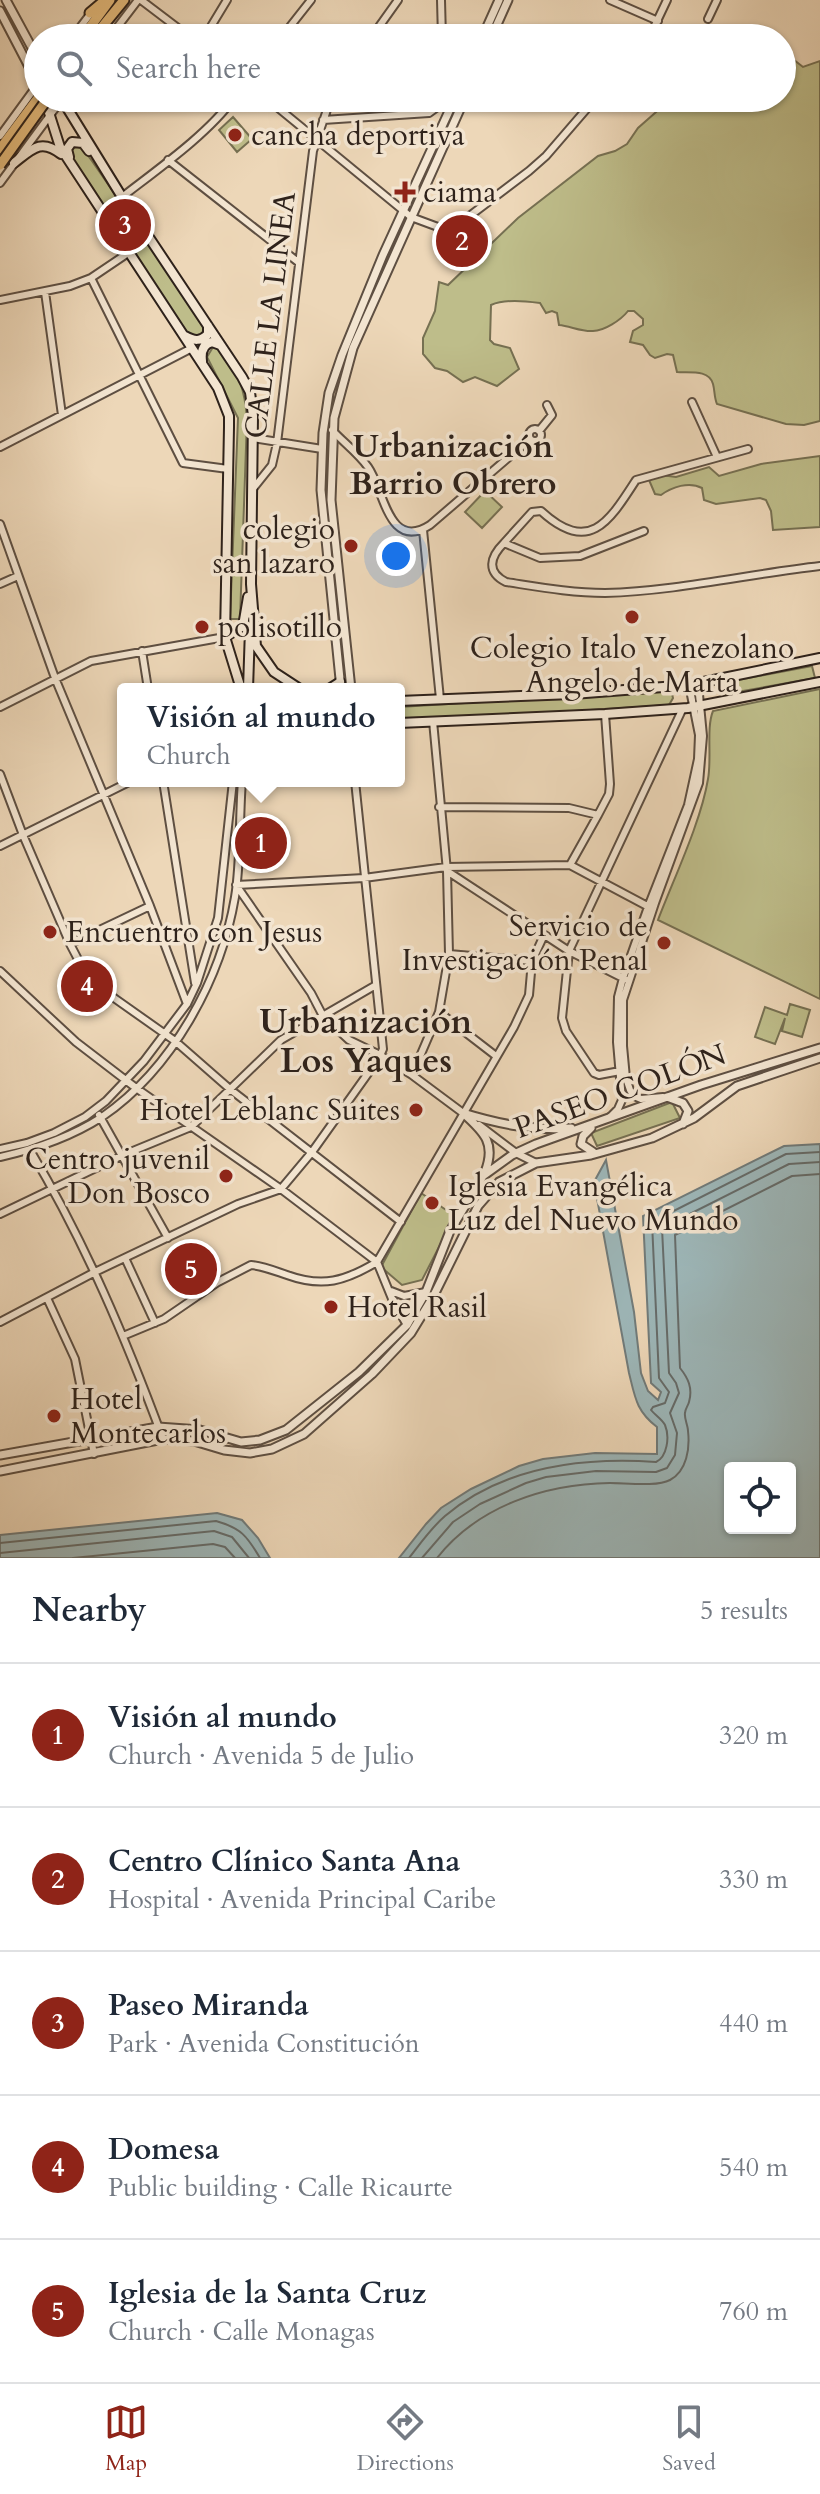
<!DOCTYPE html>
<meta charset="utf-8">
<style>
:root{--surface:#fff;--page:#f6f6f7;--text:#1f2937;--muted:#747a83;--line:#e0e1e3;--accent:#8f2418}
body{margin:0;font-family:Cardo,serif;background:var(--page);color:var(--text)}
.controls{position:absolute;right:24px;bottom:24px;display:grid;overflow:hidden;border-radius:8px;box-shadow:0 2px 6px #0004}
.controls button{width:72px;height:72px;display:grid;place-items:center;padding:0;border:0;border-bottom:2px solid var(--line);background:var(--surface);color:var(--text);font:40px sans-serif}
.you{position:absolute;left:396px;top:556px;width:28px;height:28px;margin:-20px;border:6px solid #fff;border-radius:50%;background:#1a73e8;box-shadow:0 0 0 12px #1a73e833}
.badge{display:grid;place-items:center;width:52px;height:52px;border-radius:50%;background:var(--accent);color:#fff;font-size:26px;font-weight:700}
.pin{position:absolute;translate:-50% -50%;border:4px solid #fff;box-shadow:0 2px 8px #0006}
.popup{position:absolute;left:117px;top:683px;width:288px;height:104px;box-sizing:border-box;display:grid;place-content:center;border-radius:8px;background:var(--surface);filter:drop-shadow(0 2px 6px #0005);font-size:26px;white-space:nowrap;color:var(--muted)}
.popup b{font-size:30px;color:var(--text)}
.popup::after{content:'';position:absolute;left:50%;top:100%;margin-left:-16px;border:16px solid transparent;border-top-color:var(--surface)}
.list{margin:0;padding:0;list-style:none}
h2{display:flex;justify-content:space-between;align-items:center;height:104px;margin:0;padding:0 32px;font-size:34px}
h2 small{font-size:26px;font-weight:400;color:var(--muted)}
.list li{display:grid;grid-template-columns:52px 1fr auto;gap:24px;align-items:center;box-sizing:border-box;height:144px;padding:0 32px;border-top:2px solid var(--line)}
.list b{display:block;font-size:30px;white-space:nowrap}
.list p{margin:0;font-size:26px;white-space:nowrap;color:var(--muted)}
.list em{font-size:26px;font-style:normal;color:var(--muted)}
.icon{flex:none;width:44px;height:44px;fill:none;stroke:currentColor;stroke-width:2;stroke-linecap:round;stroke-linejoin:round}
.map{position:relative;flex:none;width:820px;height:1558px;overflow:hidden}
.search{position:absolute;background:var(--surface);box-shadow:0 2px 6px #0004;left:24px;right:24px;top:24px;height:88px;display:flex;align-items:center;gap:20px;box-sizing:border-box;padding:0 28px;border-radius:44px;color:var(--muted);font-size:30px}
.sheet{height:824px;background:var(--surface)}
nav{display:flex;justify-content:space-around;align-items:center;box-sizing:border-box;height:112px;border-top:2px solid var(--line);background:var(--surface);font-size:22px;color:var(--muted)}
nav a{display:grid;justify-items:center;gap:4px}
nav .on{color:var(--accent)}
.map>svg:first-child{display:block}
</style>
<div class="map">
<svg width="820" height="1558" viewBox="0 0 820 1558">
<rect width="100%" height="100%" fill="#edd7b8"/>
<filter id="stains"><feTurbulence type="fractalNoise" baseFrequency=".0025" numOctaves="4"/><feColorMatrix values="0 0 0 0 .2 0 0 0 0 .09 0 0 0 0 .02 0 0 0 .5 -.17"/></filter>
<radialGradient id="worn" r=".72"><stop offset=".6" stop-color="#630" stop-opacity="0"/><stop offset="1" stop-color="#630" stop-opacity=".3"/></radialGradient>
<!-- green -->
<path fill="#bebd8a" stroke="#767052" stroke-width="2" d="M788,59L794,60L803,67L820,61V421L804,425L786,424L717,404C714,397 715,391 713,384C709,369 689,373 677,372L673,355L667,354L655,358L650,355L643,345L630,342L633,331L643,325V319L634,311H628C621,320 604,331 593,331C582,332 570,326 559,325L557,313L552,311L546,313L540,303C524,301 505,299 491,305L490,340L494,344L510,348L519,369L497,386L475,377L463,382L447,371L435,368L423,354V338L435,311L439,282L448,285L518,218L598,156L615,151L627,144L638,128L672,98H782V65Z
M233,117L252,139L237,152L219,130Z
M75,145L83,149L92,161L204,323L205,331L202,336H188L69,155L70,148Z
M213,347H221C238,373 245,388 247,419L240,619H230L238,418L207,357Z
M820,456V527L773,530L771,511L766,500L760,498L716,504L704,500L702,488C689,481 672,487 661,495L655,494L649,480L661,475L676,477L709,467L719,476L761,464Z
M485,491L502,507L482,528L465,512Z
M812,666L815,678L726,694L722,683Z
M820,689V999L658,920C674,878 701,822 708,779C712,758 706,728 713,711Z
M665,691L672,694L673,698L669,705L399,722V707Z
M790,1004L810,1010L802,1037L782,1031L785,1018L775,1044L755,1037L765,1007L787,1015Z
M672,1102L680,1118L597,1146L591,1133Z
M421,1193L455,1216L422,1280L402,1285L381,1267Z"/>
<!-- water -->
<path fill="#9db7b9" stroke="#717b7a" stroke-width="2" fill-rule="evenodd" d="M820,1144V1558H399L426,1524L441,1508L471,1489L519,1466L543,1459L595,1453L657,1454V1427C636,1411 635,1397 629,1373L594,1182L606,1160L634,1312L641,1373L648,1391L658,1400L661,1392L651,1383L643,1216L784,1146ZM730,1468H790V1528H730Z
M217,1513L242,1520L258,1538L270,1558H0V1535Z"/>
<g fill="none" stroke-linecap="round" stroke-linejoin="round">
<!-- shore -->
<path stroke="#666c6a" stroke-width="2" d="M0,1543L216,1521C241,1528 247,1536 260,1558
M0,1553L214,1531L232,1537L249,1558
M73,1558L213,1544L225,1547L235,1558
M409,1558C420,1544 431,1528 445,1516C503,1467 583,1457 656,1462C667,1457 670,1437 665,1425C662,1419 655,1415 651,1410L653,1407L665,1403L669,1392L659,1378L652,1222L786,1154L820,1152
M422,1558L453,1522L480,1504L526,1483L546,1477L596,1471L656,1472L667,1468L675,1455L677,1433L670,1413L679,1393L676,1383L669,1373L662,1228L789,1164L820,1162
M437,1558C478,1506 545,1484 610,1483C626,1483 657,1487 670,1480C687,1471 690,1448 688,1431C688,1426 684,1418 685,1413C685,1409 688,1406 689,1402C693,1388 688,1378 680,1368L675,1235L792,1176L820,1174"/>
<!-- minor casing -->
<g stroke="#5e4f42" stroke-width="10">
<path id="minor" d="M141,0L191,38
M441,0L442,38
M610,0L658,21
M708,19L717,0
M72,38L91,13
M109,38L138,0
M204,38L227,0
M281,38L311,0
M371,38L398,0
M649,38L667,0
M266,98L411,217L446,230H451L529,171L546,156L596,98
M323,120L429,113L440,105L443,98
M0,136L38,84
M168,160L298,262
M0,183L62,99
M122,197C158,169 208,134 234,98
M91,278L183,463L228,469
M45,292L62,415
M0,300L70,286L91,278L128,253
M692,402L717,457
M529 435a6 6 0 1 1 12 0a6 6 0 1 1-12 0Z
M332,430C343,442 358,453 368,467C384,489 388,552 430,525L530,439
M539,431L552,415L547,405
M253,438L322,449
M0,447L192,348
M252,490L272,465L277,443L313,151L331,98
M0,524L55,678L150,906L187,1004
M423,530L440,699
M644,531L580,556L540,558L504,543C490,557 486,572 506,582C539,587 572,593 605,593C677,591 749,574 820,566
M504,543L532,512L541,511C589,555 609,522 636,480L748,449
M0,584L18,576
M142,651L148,689
M0,707L91,661L225,637
M0,774L23,835L70,944L82,967L100,988L175,1041L231,1090L401,1222
M163,781L195,983
M439,807L569,808L598,815L609,794L610,784L605,714
M0,846L131,781
M570,865L598,815
M447,871L569,951L625,979
M236,885L364,878L446,867L570,865L649,907
M236,885L311,993L323,1016L349,1040L380,1055L412,1075L463,1113
M70,944L150,906
M449,954L532,961
M0,971L76,1042L136,1088L281,1189L377,1262L393,1301L407,1325
M439,1012L496,1056
M620,1071L599,1075L594,1073L566,1031L562,1018L569,951L683,708
M412,1075L439,1012L449,954L447,871L433,721
M663,1097L641,1099L634,1096L630,1090L626,1078L623,1046V1000L655,903L699,783L703,736L698,684
M99,1115L168,1238
M609,1118L618,1109L622,1100L617,1042L618,997L623,978L648,907L688,805L698,759L699,735L689,685
M479,1125L516,1153L536,1163
M0,1149L27,1143L54,1133L85,1117L106,1101L144,1061L187,1004L197,983L218,918L233,781
M30,1150C85,1242 126,1339 163,1439
M0,1157C36,1149 71,1137 102,1117C172,1069 221,980 235,897C241,862 239,817 242,781
M0,1214L123,1155L191,1127L281,1040L376,985
M125,1258L155,1323
M391,1291L404,1296L426,1292
M47,1298L75,1359L94,1454
M0,1322L95,1272L238,1204L281,1189L312,1152L379,1058L383,1049L355,781
M123,1336L164,1319L218,1282L251,1265C263,1266 275,1271 287,1275C323,1288 345,1281 377,1262L514,1027L529,995L532,961L544,935"/>
</g>
<!-- tertiary casing -->
<g stroke="#5e4f42" stroke-width="11">
<path id="tertiary" d="M6,0L38,59
M0,11L38,84
M482,38L499,0
M491,38L508,0
M341,689L321,490L323,433L329,393L342,355L383,255L455,98
M351,689L331,500L334,418L353,348L465,98
M667,1097L683,1103L688,1111L683,1124
M463,1113C499,1124 533,1131 571,1128
M464,1114C485,1133 496,1144 485,1172
M591,1128L583,1136L581,1144L593,1152
M0,1455L158,1427L200,1430L241,1442L260,1440L286,1430L359,1372L407,1325L426,1292L450,1231L483,1176L512,1155L536,1144L701,1085L820,1048
M0,1471L163,1439L194,1441L224,1450L250,1453L272,1449L304,1434L372,1374L411,1333L433,1297L478,1206L499,1182L536,1163L591,1155L652,1138L694,1118L737,1086L820,1058"/>
</g>
<!-- secondary casing -->
<g stroke="#2e221b" stroke-width="12">
<path id="secondary" d="M38,84V85
M61,98L122,197L242,377L250,392L253,416L251,584L256,646L274,672L300,689
M45,100L60,147L218,388L229,416V427L225,637L241,689
M69,157L67,149L72,142L83,143L89,151
M14,163C32,149 41,138 61,154
M185,336C194,341 201,342 208,334V326
M202,361C201,353 202,344 212,342L220,345
M225,637L243,626L248,597
M248,689L250,629
M329,689L340,682
M399,701L573,694L689,685L820,658
M399,723L605,714L688,708L820,682"/>
</g>
<!-- trunk casing -->
<g stroke="#2e221b" stroke-width="13">
<path id="trunk" d="M90,13L103,2
M82,38L110,0
M93,38L124,0
M0,149L38,98"/>
</g>
<!-- minor -->
<use href="#minor" stroke="#f3e5d1" stroke-width="6"/>
<!-- tertiary -->
<use href="#tertiary" stroke="#f3e5d1" stroke-width="7"/>
<!-- secondary -->
<use href="#secondary" stroke="#f3e5d1" stroke-width="8"/>
<!-- trunk -->
<use href="#trunk" stroke="#e6bc7c" stroke-width="9"/>
<!-- trunk-bridge casing -->
<g stroke="#2e221b" stroke-width="13" stroke-linecap="butt">
<path id="trunk-bridge" d="M0,165L48,98"/>
</g>
<!-- trunk-bridge -->
<use href="#trunk-bridge" stroke="#e6bc7c" stroke-width="9"/>
</g>
<!-- markers -->
<g fill="#8f2418" stroke="#f3e5d1" stroke-width="3">
<circle cx="235" cy="135" r="8"/>
<path d="M401 180h8v8h8v8h-8v8h-8v-8h-8v-8h8z"/>
<circle cx="351" cy="546" r="8"/>
<circle cx="632" cy="617" r="8"/>
<circle cx="202" cy="627" r="8"/>
<circle cx="50" cy="932" r="8"/>
<circle cx="664" cy="943" r="8"/>
<circle cx="416" cy="1110" r="8"/>
<circle cx="226" cy="1176" r="8"/>
<circle cx="432" cy="1203" r="8"/>
<circle cx="331" cy="1307" r="8"/>
<circle cx="54" cy="1416" r="8"/>
</g>
<g text-anchor="middle" stroke-width="7" stroke-linejoin="round" paint-order="stroke">
<!-- poi labels -->
<g font-size="30" fill="#2e221b" stroke="#f3e5d1" text-anchor="start">
<text x="251" y="145">cancha deportiva</text>
<text x="423" y="202">ciama</text>
<text x="335" y="539" text-anchor="end">colegio<tspan x="335" dy="34">san lazaro</tspan></text>
<text x="218" y="637">polisotillo</text>
<text x="632" y="658" text-anchor="middle">Colegio Italo Venezolano<tspan x="632" dy="34">Angelo de Marta</tspan></text>
<text x="648" y="936" text-anchor="end">Servicio de<tspan x="648" dy="34">Investigación Penal</tspan></text>
<text x="66" y="942">Encuentro con Jesus</text>
<text x="400" y="1120" text-anchor="end">Hotel Leblanc Suites</text>
<text x="210" y="1169" text-anchor="end">Centro juvenil<tspan x="210" dy="34">Don Bosco</tspan></text>
<text x="448" y="1196">Iglesia Evangélica<tspan x="448" dy="34">Luz del Nuevo Mundo</tspan></text>
<text x="347" y="1317">Hotel Rasil</text>
<text x="70" y="1409">Hotel<tspan x="70" dy="34">Montecarlos</tspan></text>
</g>
<!-- street labels -->
<g font-size="30" fill="#2e221b" stroke="#f3e5d1">
<text transform="translate(270 315) rotate(-83)" y="10">CALLE LA LINEA</text>
<text transform="translate(620 1091) rotate(-20)" y="10">PASEO COLÓN</text>
</g>
<!-- neighbourhood labels -->
<g font-size="32" font-weight="bold" fill="#2e221b" stroke="#f3e5d1">
<text x="453" y="457">Urbanización<tspan x="453" dy="37">Barrio Obrero</tspan></text>
</g>
<!-- quarter labels -->
<g font-size="34" font-weight="bold" fill="#2e221b" stroke="#f3e5d1">
<text x="366" y="1033">Urbanización<tspan x="366" dy="39">Los Yaques</tspan></text>
</g>
</g>
<rect width="100%" height="100%" filter="url(#stains)"/>
<rect width="100%" height="100%" fill="url(#worn)"/>
</svg>
<div class="controls">
<button><svg class="icon" aria-label="locate" viewBox="0 0 24 24"><circle cx="12" cy="12" r="6"/><path d="M12 2v4M12 18v4M2 12h4M18 12h4"/></svg></button>
</div>
<div class="you"></div>
<div class="pin badge" style="left:261px;top:843px">1</div>
<div class="popup"><b>Visión al mundo</b>Church</div>
<div class="pin badge" style="left:462px;top:241px">2</div>
<div class="pin badge" style="left:125px;top:225px">3</div>
<div class="pin badge" style="left:87px;top:986px">4</div>
<div class="pin badge" style="left:191px;top:1269px">5</div>
<div class="search"><svg class="icon" aria-label="search" viewBox="0 0 24 24"><circle cx="10" cy="10" r="6"/><path d="M15 15l6 6"/></svg>Search here</div>
</div>
<section class="sheet">
<h2>Nearby<small>5 results</small></h2>
<ul class="list">
<li><span class="badge">1</span><div><b>Visión al mundo</b><p>Church · Avenida 5 de Julio</p></div><em>320 m</em></li>
<li><span class="badge">2</span><div><b>Centro Clínico Santa Ana</b><p>Hospital · Avenida Principal Caribe</p></div><em>330 m</em></li>
<li><span class="badge">3</span><div><b>Paseo Miranda</b><p>Park · Avenida Constitución</p></div><em>440 m</em></li>
<li><span class="badge">4</span><div><b>Domesa</b><p>Public building · Calle Ricaurte</p></div><em>540 m</em></li>
<li><span class="badge">5</span><div><b>Iglesia de la Santa Cruz</b><p>Church · Calle Monagas</p></div><em>760 m</em></li>
</ul>
</section>
<nav>
<a class="on"><svg class="icon" aria-label="map" viewBox="0 0 24 24"><path d="M3 6l6-2 6 2 6-2v14l-6 2-6-2-6 2zM9 4v14M15 6v14"/></svg>Map</a>
<a><svg class="icon" aria-label="directions" viewBox="0 0 24 24"><path d="M12 3l9 9-9 9-9-9zM9 14v-3h6M13 9l2 2-2 2"/></svg>Directions</a>
<a><svg class="icon" aria-label="saved" viewBox="0 0 24 24"><path d="M7 4h10v16l-5-4-5 4z"/></svg>Saved</a>
</nav>
